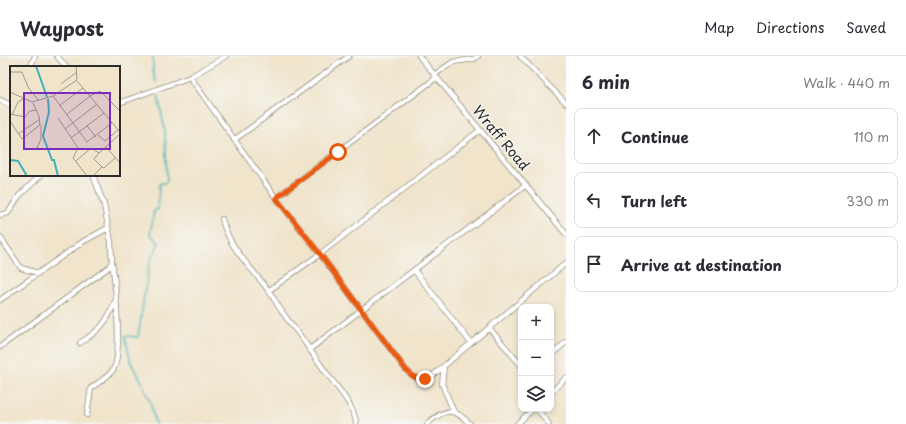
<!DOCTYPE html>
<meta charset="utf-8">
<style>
:root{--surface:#fff;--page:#f7f7f7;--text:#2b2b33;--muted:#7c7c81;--line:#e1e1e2}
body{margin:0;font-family:"Playpen Sans",sans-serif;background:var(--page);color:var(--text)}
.controls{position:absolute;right:12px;bottom:12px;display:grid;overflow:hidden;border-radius:8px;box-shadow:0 2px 6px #0003}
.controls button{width:36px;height:36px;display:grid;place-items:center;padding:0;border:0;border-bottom:1px solid var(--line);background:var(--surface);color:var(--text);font:20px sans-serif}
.stop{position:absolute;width:12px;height:12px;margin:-9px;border:3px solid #ea580c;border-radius:50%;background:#fff}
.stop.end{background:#ea580c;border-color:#fff;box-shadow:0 1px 4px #0008}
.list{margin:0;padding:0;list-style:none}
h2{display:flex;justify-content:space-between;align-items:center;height:52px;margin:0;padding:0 16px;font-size:17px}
h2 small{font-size:13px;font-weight:400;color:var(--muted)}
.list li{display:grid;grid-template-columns:26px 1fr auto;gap:12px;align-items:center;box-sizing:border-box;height:56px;margin:0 8px 8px;padding:0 8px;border:1px solid var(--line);border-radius:8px}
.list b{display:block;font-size:15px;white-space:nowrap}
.list em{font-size:13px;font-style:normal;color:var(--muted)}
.icon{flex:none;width:22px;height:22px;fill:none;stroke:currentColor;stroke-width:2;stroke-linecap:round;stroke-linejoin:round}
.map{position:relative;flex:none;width:566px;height:368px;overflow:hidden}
header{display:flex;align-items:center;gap:24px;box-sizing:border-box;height:56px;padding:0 20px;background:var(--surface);border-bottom:1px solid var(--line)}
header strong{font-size:19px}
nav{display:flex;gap:22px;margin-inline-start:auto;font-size:14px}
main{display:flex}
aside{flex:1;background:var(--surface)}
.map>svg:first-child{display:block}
</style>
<header>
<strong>Waypost</strong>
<nav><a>Map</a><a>Directions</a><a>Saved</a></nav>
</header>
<main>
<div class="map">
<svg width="566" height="368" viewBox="0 0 566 368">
<rect width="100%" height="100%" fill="#f6f6f2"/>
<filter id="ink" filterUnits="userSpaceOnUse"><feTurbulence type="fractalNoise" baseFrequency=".025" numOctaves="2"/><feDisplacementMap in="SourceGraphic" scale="8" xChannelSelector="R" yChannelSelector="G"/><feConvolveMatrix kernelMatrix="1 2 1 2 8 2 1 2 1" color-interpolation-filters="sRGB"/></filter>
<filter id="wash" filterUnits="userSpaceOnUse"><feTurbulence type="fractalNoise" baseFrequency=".012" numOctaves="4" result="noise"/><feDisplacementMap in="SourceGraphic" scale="16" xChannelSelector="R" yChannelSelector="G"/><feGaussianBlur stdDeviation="0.9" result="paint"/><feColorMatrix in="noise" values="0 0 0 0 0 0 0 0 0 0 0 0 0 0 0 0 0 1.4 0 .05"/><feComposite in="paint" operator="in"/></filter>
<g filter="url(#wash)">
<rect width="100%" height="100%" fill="#f0e4cb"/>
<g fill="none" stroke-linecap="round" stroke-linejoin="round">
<!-- stream -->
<path stroke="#40b1b8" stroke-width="1.5" d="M153,0V16L156,26
M155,368L151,348L140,322L131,307L125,280L138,281L149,208L159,187L150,178L154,155L158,153L159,128L167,126L165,76L158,39"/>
</g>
</g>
<g filter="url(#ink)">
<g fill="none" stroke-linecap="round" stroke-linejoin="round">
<!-- street casing -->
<g stroke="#8e887b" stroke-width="6">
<path id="street" d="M57,0L66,11
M419,0L566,178
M520,0L566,47
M30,11L35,0
M434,19L453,6L474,3L478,0
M190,21L276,142L320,198L406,314C416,323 419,325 432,320L566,207
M0,44L11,49
M119,47L190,21L226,0
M234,84L349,0
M276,142L436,22
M0,159L8,157L19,140L41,119
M222,163C229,192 251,211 268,234C273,241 278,250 283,257C292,270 302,281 310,294C316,302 322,311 328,319C337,331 356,353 356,368
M0,181L21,212L38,217
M414,214L471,287
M268,235L320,198L480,74
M0,244L84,185L108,172
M489,272L521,309
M80,287C100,274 107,267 115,245
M0,291L109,211L112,206L111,186L104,149L93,119
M310,293L526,129
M551,299L566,286
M444,310L442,328L454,356
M551,336L566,322
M537,353L549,368
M87,359L91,332C98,327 108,321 113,314C123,300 115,225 112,206
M427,368C445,353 452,350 470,368
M517,368L533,353"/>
</g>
<!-- street -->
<use href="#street" stroke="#fff" stroke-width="4.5"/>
</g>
</g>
<g fill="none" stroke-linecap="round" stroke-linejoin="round" filter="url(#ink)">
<!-- route -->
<path stroke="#ea580c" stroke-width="5" d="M338,96L276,142L320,198L406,314L414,321L425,323"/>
</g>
<g text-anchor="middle" stroke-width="3" stroke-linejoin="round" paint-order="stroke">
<!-- street labels -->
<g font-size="14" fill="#2b2b2b" stroke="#f6f6f2">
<text transform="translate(501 82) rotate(50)" y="5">Wraff Road</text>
</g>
</g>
<!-- overview -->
<g transform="translate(10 10)">
<rect width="110" height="110" fill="#f0e4cb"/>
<path fill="none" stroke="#40b1b8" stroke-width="2" d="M26,0L37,31M38,33L39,46L33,70L42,94H44L48,110M0,94L8,95L17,110"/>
<path fill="none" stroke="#a19a8b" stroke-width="1" d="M0,6H12L18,21L29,35M67,15L110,66M51,18L67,6M0,26L22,36L43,30L67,14L66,0M43,30L77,76L102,57M80,30L90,25L109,44M49,40L73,22M0,48L15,51L20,45L27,44M2,49L8,36L13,33M56,49L80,30M48,52L68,82L63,92L77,110M0,55L12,73L30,59L29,50L23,37M77,60L86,71M55,63L87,38M8,68L30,53M88,69L95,75L108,64M61,72L94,47M96,81L110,97M27,82L31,73V59M66,95L81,82L89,87L110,68M92,101L94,102L105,92M83,110L92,101L84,93L89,87"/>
<path fill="#7b2cbf" fill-opacity="0.15" stroke="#7b2cbf" stroke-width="2" d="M14,27H100V83H14Z"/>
<rect width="110" height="110" fill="none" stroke="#2b2b2b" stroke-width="2"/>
</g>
</svg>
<div class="controls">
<button>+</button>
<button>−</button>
<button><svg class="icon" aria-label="layers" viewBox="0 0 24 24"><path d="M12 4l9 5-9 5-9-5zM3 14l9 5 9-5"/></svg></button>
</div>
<div class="stop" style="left:338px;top:96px"></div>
<div class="stop end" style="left:425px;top:323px"></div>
</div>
<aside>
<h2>6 min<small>Walk · 440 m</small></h2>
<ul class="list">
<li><svg class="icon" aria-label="ahead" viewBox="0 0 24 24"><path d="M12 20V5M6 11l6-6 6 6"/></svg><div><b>Continue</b></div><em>110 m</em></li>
<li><svg class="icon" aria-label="left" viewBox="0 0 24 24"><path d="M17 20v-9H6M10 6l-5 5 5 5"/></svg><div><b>Turn left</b></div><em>330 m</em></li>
<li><svg class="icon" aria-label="arrive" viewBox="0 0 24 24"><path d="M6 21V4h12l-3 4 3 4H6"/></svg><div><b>Arrive at destination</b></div></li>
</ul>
</aside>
</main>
